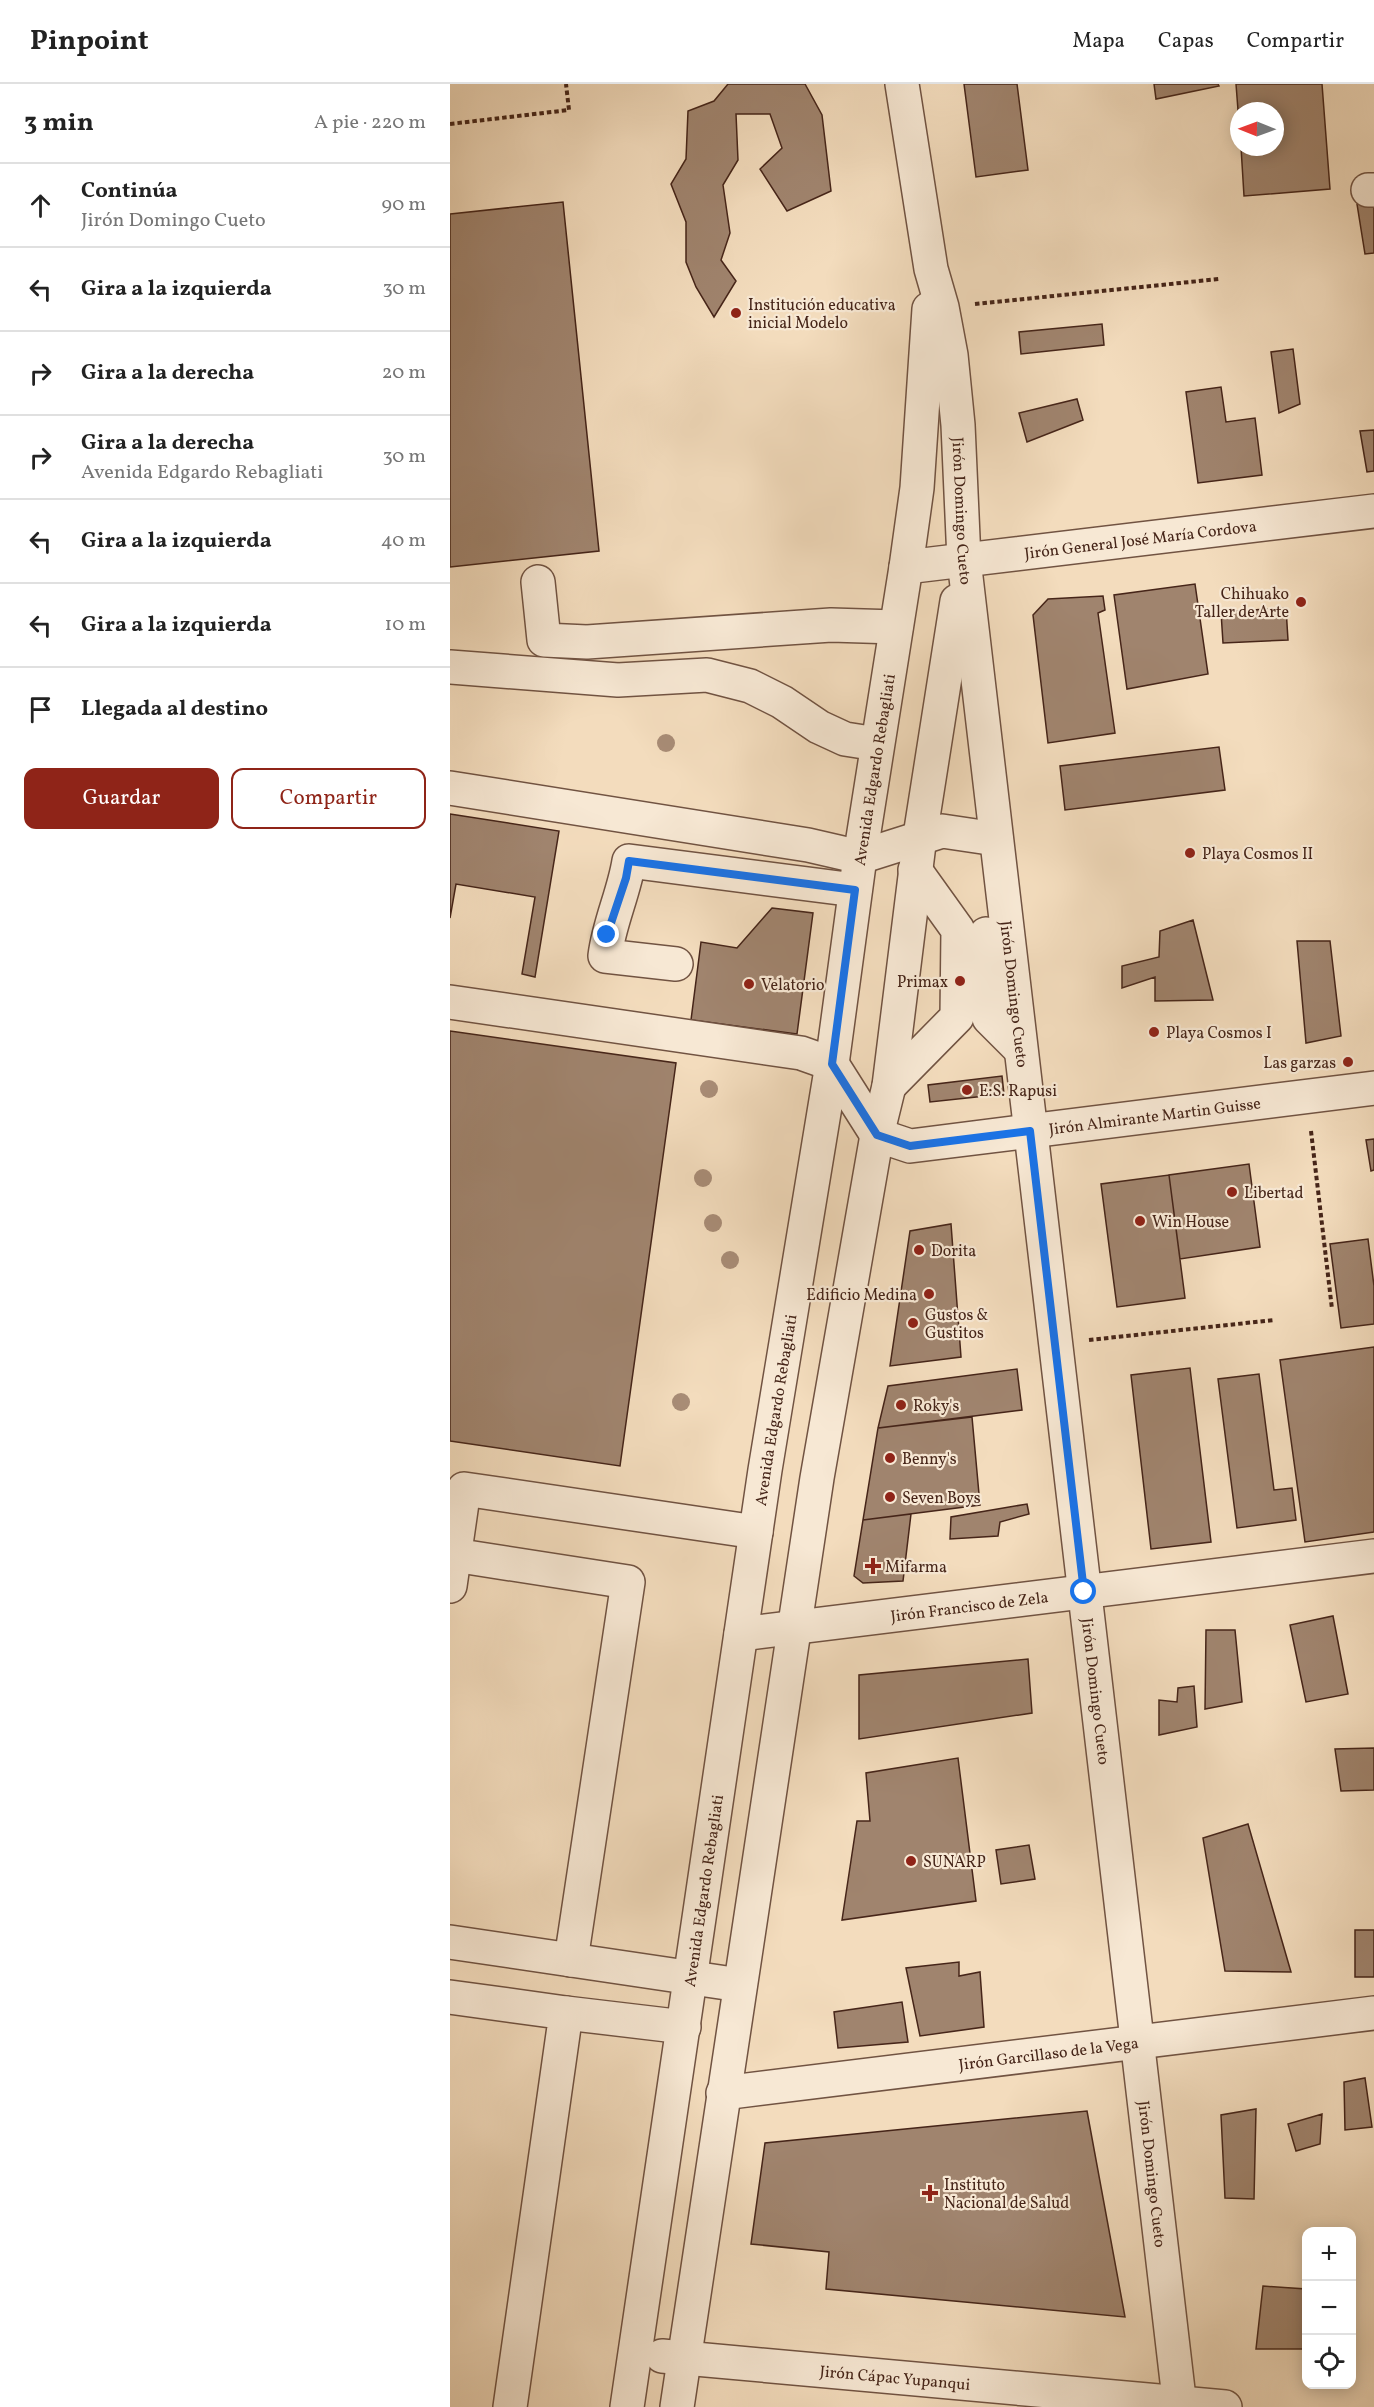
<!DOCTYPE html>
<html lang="es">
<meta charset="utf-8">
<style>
:root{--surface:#fff;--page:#f6f6f6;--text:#222;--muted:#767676;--line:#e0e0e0;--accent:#8f2418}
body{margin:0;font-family:Vollkorn,serif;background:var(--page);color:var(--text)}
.controls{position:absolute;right:18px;bottom:18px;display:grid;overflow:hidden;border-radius:12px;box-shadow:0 3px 15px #0003}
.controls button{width:54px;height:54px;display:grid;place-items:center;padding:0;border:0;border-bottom:2px solid var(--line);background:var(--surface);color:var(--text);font:30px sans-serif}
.compass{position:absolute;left:780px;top:18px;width:54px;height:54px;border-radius:50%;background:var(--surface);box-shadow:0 3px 15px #0003;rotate:271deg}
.stop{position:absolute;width:18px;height:18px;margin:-14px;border:4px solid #1a73e8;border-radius:50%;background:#fff}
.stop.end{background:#1a73e8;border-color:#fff;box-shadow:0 2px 6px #0008}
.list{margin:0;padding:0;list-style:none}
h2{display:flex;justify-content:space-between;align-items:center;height:78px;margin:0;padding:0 24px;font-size:26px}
h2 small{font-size:20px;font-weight:400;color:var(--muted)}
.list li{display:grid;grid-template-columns:39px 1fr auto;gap:18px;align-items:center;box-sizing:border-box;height:84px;padding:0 24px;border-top:2px solid var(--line)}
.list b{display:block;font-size:22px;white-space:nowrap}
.list p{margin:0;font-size:20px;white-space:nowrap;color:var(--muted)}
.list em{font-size:20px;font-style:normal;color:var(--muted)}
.actions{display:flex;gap:12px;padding:18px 24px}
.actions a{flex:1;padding:14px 0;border:2px solid var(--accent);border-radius:12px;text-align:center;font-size:21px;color:var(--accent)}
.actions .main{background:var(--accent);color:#fff}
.icon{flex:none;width:33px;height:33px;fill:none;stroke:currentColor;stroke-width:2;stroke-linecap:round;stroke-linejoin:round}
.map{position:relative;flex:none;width:924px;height:2323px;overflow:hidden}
header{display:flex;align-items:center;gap:36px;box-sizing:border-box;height:84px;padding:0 30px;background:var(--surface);border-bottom:2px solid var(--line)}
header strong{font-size:28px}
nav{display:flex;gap:33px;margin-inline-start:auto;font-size:21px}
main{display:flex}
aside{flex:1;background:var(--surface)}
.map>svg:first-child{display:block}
</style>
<header>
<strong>Pinpoint</strong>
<nav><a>Mapa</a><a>Capas</a><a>Compartir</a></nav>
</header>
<main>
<aside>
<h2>3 min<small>A pie · 220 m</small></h2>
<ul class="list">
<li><svg class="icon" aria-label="ahead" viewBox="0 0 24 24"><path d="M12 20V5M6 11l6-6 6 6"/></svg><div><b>Continúa</b><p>Jirón Domingo Cueto</p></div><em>90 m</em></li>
<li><svg class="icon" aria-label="left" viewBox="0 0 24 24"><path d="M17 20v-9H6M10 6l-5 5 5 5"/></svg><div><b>Gira a la izquierda</b></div><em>30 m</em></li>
<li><svg class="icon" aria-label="right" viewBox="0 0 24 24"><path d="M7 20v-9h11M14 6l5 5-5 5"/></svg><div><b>Gira a la derecha</b></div><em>20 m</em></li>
<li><svg class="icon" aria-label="right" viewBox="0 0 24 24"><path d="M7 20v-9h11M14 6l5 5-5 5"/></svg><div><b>Gira a la derecha</b><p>Avenida Edgardo Rebagliati</p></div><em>30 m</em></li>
<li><svg class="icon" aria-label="left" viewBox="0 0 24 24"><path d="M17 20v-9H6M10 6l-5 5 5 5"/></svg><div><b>Gira a la izquierda</b></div><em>40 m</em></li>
<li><svg class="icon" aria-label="left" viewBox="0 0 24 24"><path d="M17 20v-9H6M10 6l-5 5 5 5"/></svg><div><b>Gira a la izquierda</b></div><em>10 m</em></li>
<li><svg class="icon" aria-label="arrive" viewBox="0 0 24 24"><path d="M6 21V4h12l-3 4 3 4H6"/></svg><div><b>Llegada al destino</b></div></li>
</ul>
<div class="actions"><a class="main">Guardar</a><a>Compartir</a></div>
</aside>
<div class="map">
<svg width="924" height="2323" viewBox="0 0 924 2323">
<rect width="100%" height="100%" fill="#f3dcbd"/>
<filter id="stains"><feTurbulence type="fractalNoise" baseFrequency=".00333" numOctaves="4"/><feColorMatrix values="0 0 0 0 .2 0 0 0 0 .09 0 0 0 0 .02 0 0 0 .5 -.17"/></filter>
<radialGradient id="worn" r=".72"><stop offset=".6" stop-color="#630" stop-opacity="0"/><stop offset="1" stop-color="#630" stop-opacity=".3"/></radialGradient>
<!-- building -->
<path fill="#a0846e" stroke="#462519" stroke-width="1.5" d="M278,0H355L372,31L381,107L337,127L310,85L332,64L320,30H286L288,76L273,101L280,149L271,176L286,197L264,233L246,203L236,178V138L221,100L236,75L238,27L264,17Z
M514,0H567L578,86L526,93Z
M704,0H768L769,2L706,15Z
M786,0H872L880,105L794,112L791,63H825V27H789V39Z
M924,117V169L915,170L907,120Z
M113,118L149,467L0,483V130Z
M652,240L654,261L571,270L569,248Z
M843,265L850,320L829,329L821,268Z
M771,303L776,338L805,334L812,391L748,399L736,308Z
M627,315L633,336L577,358L569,329Z
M924,346V387L917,388L910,347Z
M745,500L758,590L677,605L664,511Z
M653,512L655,526L648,529L665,649L598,659L583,531L598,515Z
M836,524L838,556L773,559L771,528Z
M769,663L775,706L615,726L610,682Z
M0,730L109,747L85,893L72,890L85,813L6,800L0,834Z
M322,824L363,829L347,950L241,936L251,858L287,864Z
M743,836L763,916L705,917V893L672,904V882L709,873L710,847Z
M847,857H880L891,952L856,959Z
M0,947L226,979L170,1382L0,1357Z
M552,992L554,1010L480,1018L478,1001Z
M924,1055V1086L921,1087L916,1056Z
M799,1080L810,1163L730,1175L719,1091Z
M719,1091L735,1214L667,1223L651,1100Z
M501,1140L511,1273L440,1282L460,1147Z
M918,1155L924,1202V1240L891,1244L880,1160Z
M924,1263V1448L855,1458L830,1276Z
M740,1284L761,1458L701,1465L681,1291Z
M567,1285L572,1326L428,1344L438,1302Z
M809,1290L824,1406L842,1404L846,1436L787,1444L768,1295Z
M522,1333L530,1421L413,1436L428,1344Z
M577,1420L579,1430L550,1438L548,1452L500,1455L501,1433Z
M461,1430L453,1497L413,1499L404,1492L413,1436Z
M883,1532L898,1610L856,1618L840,1541Z
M756,1546H785L792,1618L755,1625Z
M578,1575L582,1629L409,1655V1591Z
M744,1602L747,1643L709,1651V1616L727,1618L728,1604Z
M924,1664V1706L891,1707L885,1665Z
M508,1674L526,1817L392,1836L407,1737H420L416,1689Z
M798,1740L841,1888L775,1887L753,1754Z
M579,1761L585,1795L551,1800L546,1766Z
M905,1846H924V1893H905Z
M509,1878V1892L530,1888L534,1943L470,1952L456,1884Z
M452,1918L458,1958L388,1964L384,1928Z
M915,1994L922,2043L895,2046L894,1998Z
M806,2025L804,2115L775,2114L771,2031Z
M637,2027L675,2233L376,2205L379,2168L301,2160L315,2059Z
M872,2030L870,2060L846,2067L838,2040Z
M813,2202L856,2205V2265H806Z"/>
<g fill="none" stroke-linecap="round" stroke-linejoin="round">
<!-- minor casing -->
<g stroke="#715342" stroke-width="36">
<g id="minor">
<path id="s1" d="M452,0L481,185L492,223L501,271L508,341L514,476L730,2323"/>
<path d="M918,106H924"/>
<path id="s2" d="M456,483L924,427"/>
<path d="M88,498L94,556L137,558L381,541L446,543"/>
<path d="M0,583L168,596L257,591L300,602L332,618L369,643L395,655L427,660"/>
<path d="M0,704L358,761L410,773L492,747L546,755"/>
<path d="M536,850L539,934L570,965"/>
<path d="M226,880L155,872C159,839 174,809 179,777L405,806"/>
<path id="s3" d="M0,918L351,969L382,980L427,1051L460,1062L924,1004"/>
<path d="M439,1002L507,933L508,846L465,786"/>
<path d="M4,1471L178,1498L121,1876"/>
<path d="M0,1502L14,1405L306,1448"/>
<path id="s4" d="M291,1550L924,1472"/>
<path d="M0,1858L290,1901"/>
<path d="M0,1913L116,1929L60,2323"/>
<path d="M116,1929L234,1943"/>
<path id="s5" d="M273,2009L924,1929"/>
<path id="s6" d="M212,2272L775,2323"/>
<path id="s7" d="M177,2323L315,1386L382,980L410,773L456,483L467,404L479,225"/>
<path d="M227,2323L367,1394L427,1051L439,1002L470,752L507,517"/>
</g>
</g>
<!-- path -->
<path stroke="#462519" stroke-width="4" stroke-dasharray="4.5 3" stroke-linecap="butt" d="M0,40L119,26L116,0
M525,220L769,195
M861,1047L882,1225
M639,1256L824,1236"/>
<!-- minor -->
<use href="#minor" stroke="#f7e8d4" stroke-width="33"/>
</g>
<!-- trees -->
<g fill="#a88c76">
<circle cx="216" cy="659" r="9"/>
<circle cx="259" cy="1005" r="9"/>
<circle cx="253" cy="1094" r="9"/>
<circle cx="263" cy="1139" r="9"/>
<circle cx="280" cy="1176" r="9"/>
<circle cx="231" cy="1318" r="9"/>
</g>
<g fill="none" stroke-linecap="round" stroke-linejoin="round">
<!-- route -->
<path stroke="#1a73e8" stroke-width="8" d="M157,851L176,794L179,777L405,806L382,980L427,1051L460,1062L580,1047L634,1508"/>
</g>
<!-- markers -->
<g fill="#8f2418" stroke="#f7e8d4" stroke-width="2">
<circle cx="286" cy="229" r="6"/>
<circle cx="851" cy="518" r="6"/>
<circle cx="740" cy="769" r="6"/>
<circle cx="510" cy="897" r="6"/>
<circle cx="299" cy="900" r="6"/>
<circle cx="704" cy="948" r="6"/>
<circle cx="898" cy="978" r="6"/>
<circle cx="517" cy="1006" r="6"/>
<circle cx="782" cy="1108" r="6"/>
<circle cx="690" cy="1137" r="6"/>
<circle cx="469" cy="1166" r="6"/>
<circle cx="479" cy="1210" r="6"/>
<circle cx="463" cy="1239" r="6"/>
<circle cx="451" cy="1321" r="6"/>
<circle cx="440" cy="1374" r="6"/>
<circle cx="440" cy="1413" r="6"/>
<path d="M420 1473h6v6h6v6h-6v6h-6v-6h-6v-6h6z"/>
<circle cx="461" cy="1777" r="6"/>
<path d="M477 2100h6v6h6v6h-6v6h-6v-6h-6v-6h6z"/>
</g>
<g text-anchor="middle" stroke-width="4.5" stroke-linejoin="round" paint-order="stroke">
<!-- poi labels -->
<g font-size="16" fill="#462519" stroke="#f7e8d4" text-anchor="start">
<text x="298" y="226">Institución educativa<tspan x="298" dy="18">inicial Modelo</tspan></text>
<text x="839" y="515" text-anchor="end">Chihuako<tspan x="839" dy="18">Taller de Arte</tspan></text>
<text x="752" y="775">Playa Cosmos II</text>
<text x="498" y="903" text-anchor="end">Primax</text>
<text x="311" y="906">Velatorio</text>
<text x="716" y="954">Playa Cosmos I</text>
<text x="886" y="984" text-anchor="end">Las garzas</text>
<text x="529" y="1012">E:S. Rapusi</text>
<text x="794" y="1114">Libertad</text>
<text x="702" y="1143">Win House</text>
<text x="481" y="1172">Dorita</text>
<text x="467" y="1216" text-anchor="end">Edificio Medina</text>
<text x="475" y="1236">Gustos &amp;<tspan x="475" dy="18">Gustitos</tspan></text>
<text x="463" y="1327">Roky's</text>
<text x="452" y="1380">Benny's</text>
<text x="452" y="1419">Seven Boys</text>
<text x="435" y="1488">Mifarma</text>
<text x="473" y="1783">SUNARP</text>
<text x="494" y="2106">Instituto<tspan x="494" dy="18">Nacional de Salud</tspan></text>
</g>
<!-- street labels -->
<g font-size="16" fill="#462519" stroke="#f7e8d4">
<text dy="6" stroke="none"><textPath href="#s1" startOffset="432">Jirón Domingo Cueto</textPath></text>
<text dy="6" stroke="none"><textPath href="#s2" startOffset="236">Jirón General José María Cordova</textPath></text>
<text dy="6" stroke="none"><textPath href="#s7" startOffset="1656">Avenida Edgardo Rebagliati</textPath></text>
<text dy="6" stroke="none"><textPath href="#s1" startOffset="918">Jirón Domingo Cueto</textPath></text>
<text dy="6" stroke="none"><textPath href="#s3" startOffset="753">Jirón Almirante Martin Guisse</textPath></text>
<text dy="6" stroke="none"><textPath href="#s7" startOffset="1008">Avenida Edgardo Rebagliati</textPath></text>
<text dy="6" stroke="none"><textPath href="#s4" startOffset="230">Jirón Francisco de Zela</textPath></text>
<text dy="6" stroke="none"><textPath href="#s1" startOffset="1620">Jirón Domingo Cueto</textPath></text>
<text dy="6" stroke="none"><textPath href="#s7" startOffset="522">Avenida Edgardo Rebagliati</textPath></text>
<text dy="6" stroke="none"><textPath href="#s5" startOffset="328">Jirón Garcillaso de la Vega</textPath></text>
<text dy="6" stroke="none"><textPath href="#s1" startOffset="2106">Jirón Domingo Cueto</textPath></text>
<text dy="6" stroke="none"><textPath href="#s6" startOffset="234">Jirón Cápac Yupanqui</textPath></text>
</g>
</g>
<rect width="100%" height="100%" filter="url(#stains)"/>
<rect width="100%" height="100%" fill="url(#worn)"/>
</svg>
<div class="controls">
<button>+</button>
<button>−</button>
<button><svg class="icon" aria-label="locate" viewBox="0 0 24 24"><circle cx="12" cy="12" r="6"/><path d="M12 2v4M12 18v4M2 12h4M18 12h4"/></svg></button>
</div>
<svg class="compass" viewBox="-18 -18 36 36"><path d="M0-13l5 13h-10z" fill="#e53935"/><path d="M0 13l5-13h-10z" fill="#767676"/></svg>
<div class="stop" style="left:634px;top:1508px"></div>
<div class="stop end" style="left:157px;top:851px"></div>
</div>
</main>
